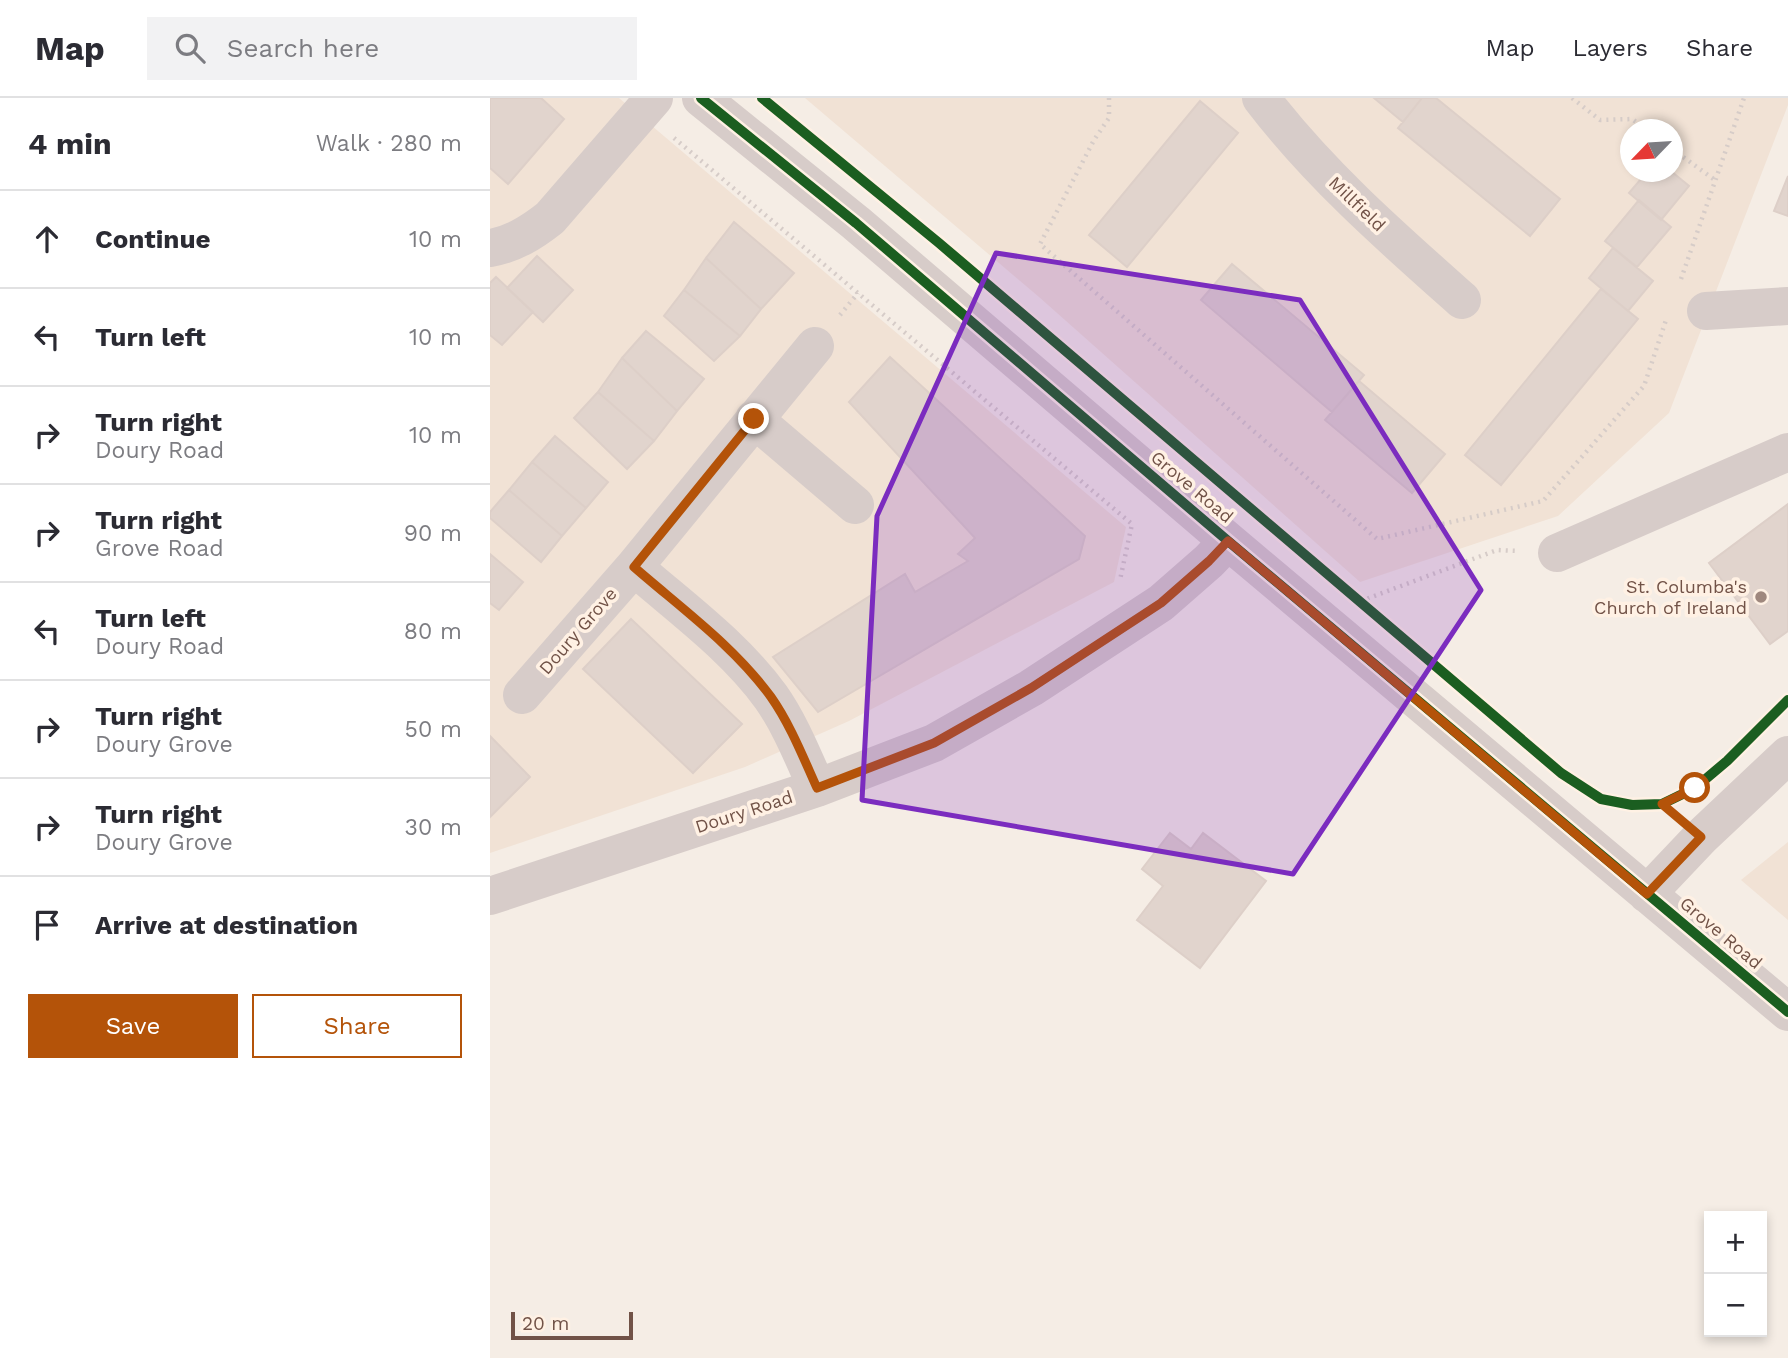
<!DOCTYPE html>
<meta charset="utf-8">
<style>
:root{--surface:#fff;--page:#f2f2f3;--text:#2b2b33;--muted:#7c7c81;--line:#e1e1e2;--accent:#b45309}
body{margin:0;font-family:"Work Sans",sans-serif;background:var(--page);color:var(--text)}
.controls{position:absolute;right:21px;bottom:21px;display:grid;overflow:hidden;border-radius:0px;box-shadow:0 4px 10px #0003}
.controls button{width:63px;height:63px;display:grid;place-items:center;padding:0;border:0;border-bottom:2px solid var(--line);background:var(--surface);color:var(--text);font:35px sans-serif}
.compass{position:absolute;left:1130px;top:21px;width:63px;height:63px;border-radius:50%;background:var(--surface);box-shadow:0 4px 10px #0003;rotate:245deg}
.scale{position:absolute;left:21px;bottom:18px;width:122px;box-sizing:border-box;padding-left:7px;border:4px solid #715247;border-top:0;font-size:19px;line-height:24px;white-space:nowrap;color:#715247;-webkit-text-stroke:5px #fff1e4;paint-order:stroke}
.stop{position:absolute;width:21px;height:21px;margin:-16px;border:5px solid #b45309;border-radius:50%;background:#fff}
.stop.end{background:#b45309;border-color:#fff;box-shadow:0 2px 7px #0008}
.list{margin:0;padding:0;list-style:none}
h2{display:flex;justify-content:space-between;align-items:center;height:91px;margin:0;padding:0 28px;font-size:30px}
h2 small{font-size:23px;font-weight:400;color:var(--muted)}
.list li{display:grid;grid-template-columns:46px 1fr auto;gap:21px;align-items:center;box-sizing:border-box;height:98px;padding:0 28px;border-top:2px solid var(--line)}
.list b{display:block;font-size:26px;white-space:nowrap}
.list p{margin:0;font-size:23px;white-space:nowrap;color:var(--muted)}
.list em{font-size:23px;font-style:normal;color:var(--muted)}
.actions{display:flex;gap:14px;padding:21px 28px}
.actions a{flex:1;padding:16px 0;border:2px solid var(--accent);border-radius:0px;text-align:center;font-size:24px;color:var(--accent)}
.actions .main{background:var(--accent);color:#fff}
.icon{flex:none;width:38px;height:38px;fill:none;stroke:currentColor;stroke-width:2;stroke-linecap:round;stroke-linejoin:round}
.map{position:relative;flex:none;width:1298px;height:1260px;overflow:hidden}
header{display:flex;align-items:center;gap:42px;box-sizing:border-box;height:98px;padding:0 35px;background:var(--surface);border-bottom:2px solid var(--line)}
header strong{font-size:33px}
nav{display:flex;gap:38px;margin-inline-start:auto;font-size:24px}
.search{width:490px;height:63px;background:var(--page);display:flex;align-items:center;gap:18px;box-sizing:border-box;padding:0 24px;border-radius:0px;color:var(--muted);font-size:26px}
main{display:flex}
aside{flex:1;background:var(--surface)}
.map>svg:first-child{display:block}
</style>
<header>
<strong>Map</strong>
<div class="search"><svg class="icon" aria-label="search" viewBox="0 0 24 24"><circle cx="10" cy="10" r="6"/><path d="M15 15l6 6"/></svg>Search here</div>
<nav><a>Map</a><a>Layers</a><a>Share</a></nav>
</header>
<main>
<aside>
<h2>4 min<small>Walk · 280 m</small></h2>
<ul class="list">
<li><svg class="icon" aria-label="ahead" viewBox="0 0 24 24"><path d="M12 20V5M6 11l6-6 6 6"/></svg><div><b>Continue</b></div><em>10 m</em></li>
<li><svg class="icon" aria-label="left" viewBox="0 0 24 24"><path d="M17 20v-9H6M10 6l-5 5 5 5"/></svg><div><b>Turn left</b></div><em>10 m</em></li>
<li><svg class="icon" aria-label="right" viewBox="0 0 24 24"><path d="M7 20v-9h11M14 6l5 5-5 5"/></svg><div><b>Turn right</b><p>Doury Road</p></div><em>10 m</em></li>
<li><svg class="icon" aria-label="right" viewBox="0 0 24 24"><path d="M7 20v-9h11M14 6l5 5-5 5"/></svg><div><b>Turn right</b><p>Grove Road</p></div><em>90 m</em></li>
<li><svg class="icon" aria-label="left" viewBox="0 0 24 24"><path d="M17 20v-9H6M10 6l-5 5 5 5"/></svg><div><b>Turn left</b><p>Doury Road</p></div><em>80 m</em></li>
<li><svg class="icon" aria-label="right" viewBox="0 0 24 24"><path d="M7 20v-9h11M14 6l5 5-5 5"/></svg><div><b>Turn right</b><p>Doury Grove</p></div><em>50 m</em></li>
<li><svg class="icon" aria-label="right" viewBox="0 0 24 24"><path d="M7 20v-9h11M14 6l5 5-5 5"/></svg><div><b>Turn right</b><p>Doury Grove</p></div><em>30 m</em></li>
<li><svg class="icon" aria-label="arrive" viewBox="0 0 24 24"><path d="M6 21V4h12l-3 4 3 4H6"/></svg><div><b>Arrive at destination</b></div></li>
</ul>
<div class="actions"><a class="main">Save</a><a>Share</a></div>
</aside>
<div class="map">
<svg width="1298" height="1260" viewBox="0 0 1298 1260">
<rect width="100%" height="100%" fill="#f5ede5"/>
<!-- residential -->
<path fill="#f1e2d5" fill-rule="evenodd" d="M0,0H129L636,429L624,484L359,623L255,669L0,755Z
M315,0H1298V7L1179,315L1068,418L870,484L549,199ZM1140,32H1182V74H1140Z
M1298,744V822L1251,782Z"/>
<!-- building -->
<path fill="#e1d4cd" stroke="#ddcfc8" stroke-width="2" d="M0,0H51L74,21L18,86L0,70Z
M884,0H932L913,24Z
M932,0H946L1070,101L1040,138L908,30Z
M710,3L748,35L637,169L599,137Z
M1157,74H1182L1199,88L1171,122L1139,95Z
M1298,78V118L1284,113Z
M1149,102L1181,129L1147,169L1115,143Z
M244,124L304,175L271,211L216,160Z
M1123,150L1163,183L1138,213L1099,180Z
M47,158L83,192L53,224L17,190Z
M216,160L271,211L250,238L194,192Z
M742,166L874,277L842,314L711,202Z
M6,179L43,214L12,247L0,237V185Z
M1111,191L1148,221L1011,387L975,357Z
M194,192L250,238L224,263L174,218Z
M156,233L214,281L187,313L132,260Z
M400,259L595,438L589,461L328,614L283,559L415,476L425,494L478,463L468,456L485,440L359,304Z
M132,260L187,313L164,343L108,294Z
M869,283L955,356L922,395L835,322Z
M108,294L164,343L137,371L84,320Z
M65,338L118,384L96,410L42,364Z
M42,364L96,410L72,438L19,392Z
M19,392L72,438L51,464L0,420V414Z
M1298,406V533L1280,546L1219,465Z
M0,456L33,484L9,512L0,505Z
M141,521L252,626L203,675L93,571Z
M0,638L40,679L0,719Z
M680,735L701,751L713,735L776,783L710,870L647,822L673,788L652,771Z"/>
<g fill="none" stroke-linecap="round" stroke-linejoin="round">
<!-- path -->
<path stroke="#d6ccc8" stroke-width="4.5" stroke-dasharray="2 5" stroke-linecap="butt" d="M619,0V20L604,42L550,146L887,441L1053,403L1154,288L1176,222
M1082,0L1110,22L1142,21L1157,32
M184,40L642,426L630,482
M1182,51L1225,82
M1191,181L1254,0
M350,217L368,195
M871,503L1007,452L1028,453"/>
<!-- minor -->
<path stroke="#d7ccc9" stroke-width="38" d="M211,0L366,125L738,443L1298,914
M771,0C829,76 901,139 972,202
M0,150C23,146 41,135 60,120L164,0
M1216,213L1298,208
M264,321L365,407
M1067,455L1298,354
M144,469C191,510 244,548 281,599C300,626 313,659 327,690
M32,597L144,469L325,248
M1157,796L1211,739L1298,657
M0,798L327,690L444,645L541,590L671,505L719,463L738,443"/>
<!-- cycleway casing -->
<g stroke="#fff1e4" stroke-width="15">
<path id="cycleway" d="M211,0L366,125L738,443L1298,914
M272,0L449,145L1071,675L1111,701L1142,707L1172,706L1205,690L1237,663L1298,602"/>
</g>
<!-- cycleway -->
<use href="#cycleway" stroke="#1b5e20" stroke-width="10"/>
</g>
<g fill="none" stroke-linecap="round" stroke-linejoin="round">
<!-- route -->
<path stroke="#b45309" stroke-width="9" d="M264,321L144,469C191,510 244,548 281,599C300,626 313,659 327,690L444,645L541,590L671,505L719,463L738,443L1157,796L1211,739L1172,706L1205,690"/>
</g>
<!-- marked area -->
<path fill="#7b2cbf" fill-opacity="0.2" stroke="#7b2cbf" stroke-width="5" stroke-linejoin="round" d="M506,155L810,202L991,492L803,776L372,702L387,418Z"/>
<!-- markers -->
<circle fill="#9f887e" stroke="#fff1e4" stroke-width="2.5" cx="1271" cy="499" r="7"/>
<g text-anchor="middle" stroke-width="7" stroke-linejoin="round" paint-order="stroke">
<!-- street labels -->
<g font-size="18" fill="#715247" stroke="#fff1e4">
<text transform="translate(867 106) rotate(44)" y="6">Millfield</text>
<text transform="translate(702 389) rotate(40)" y="6">Grove Road</text>
<text transform="translate(88 533) rotate(-49)" y="6">Doury Grove</text>
<text transform="translate(254 714) rotate(-18)" y="6">Doury Road</text>
<text transform="translate(1231 835) rotate(40)" y="6">Grove Road</text>
</g>
<!-- poi labels -->
<g font-size="18" fill="#715247" stroke="#fff1e4" text-anchor="end">
<text x="1257" y="495">St. Columba's<tspan x="1257" dy="21">Church of Ireland</tspan></text>
</g>
</g>
</svg>
<div class="controls">
<button>+</button>
<button>−</button>
</div>
<svg class="compass" viewBox="-18 -18 36 36"><path d="M0-13l5 13h-10z" fill="#e53935"/><path d="M0 13l5-13h-10z" fill="#7c7c81"/></svg>
<div class="scale">20 m</div>
<div class="stop" style="left:1205px;top:690px"></div>
<div class="stop end" style="left:264px;top:321px"></div>
</div>
</main>
